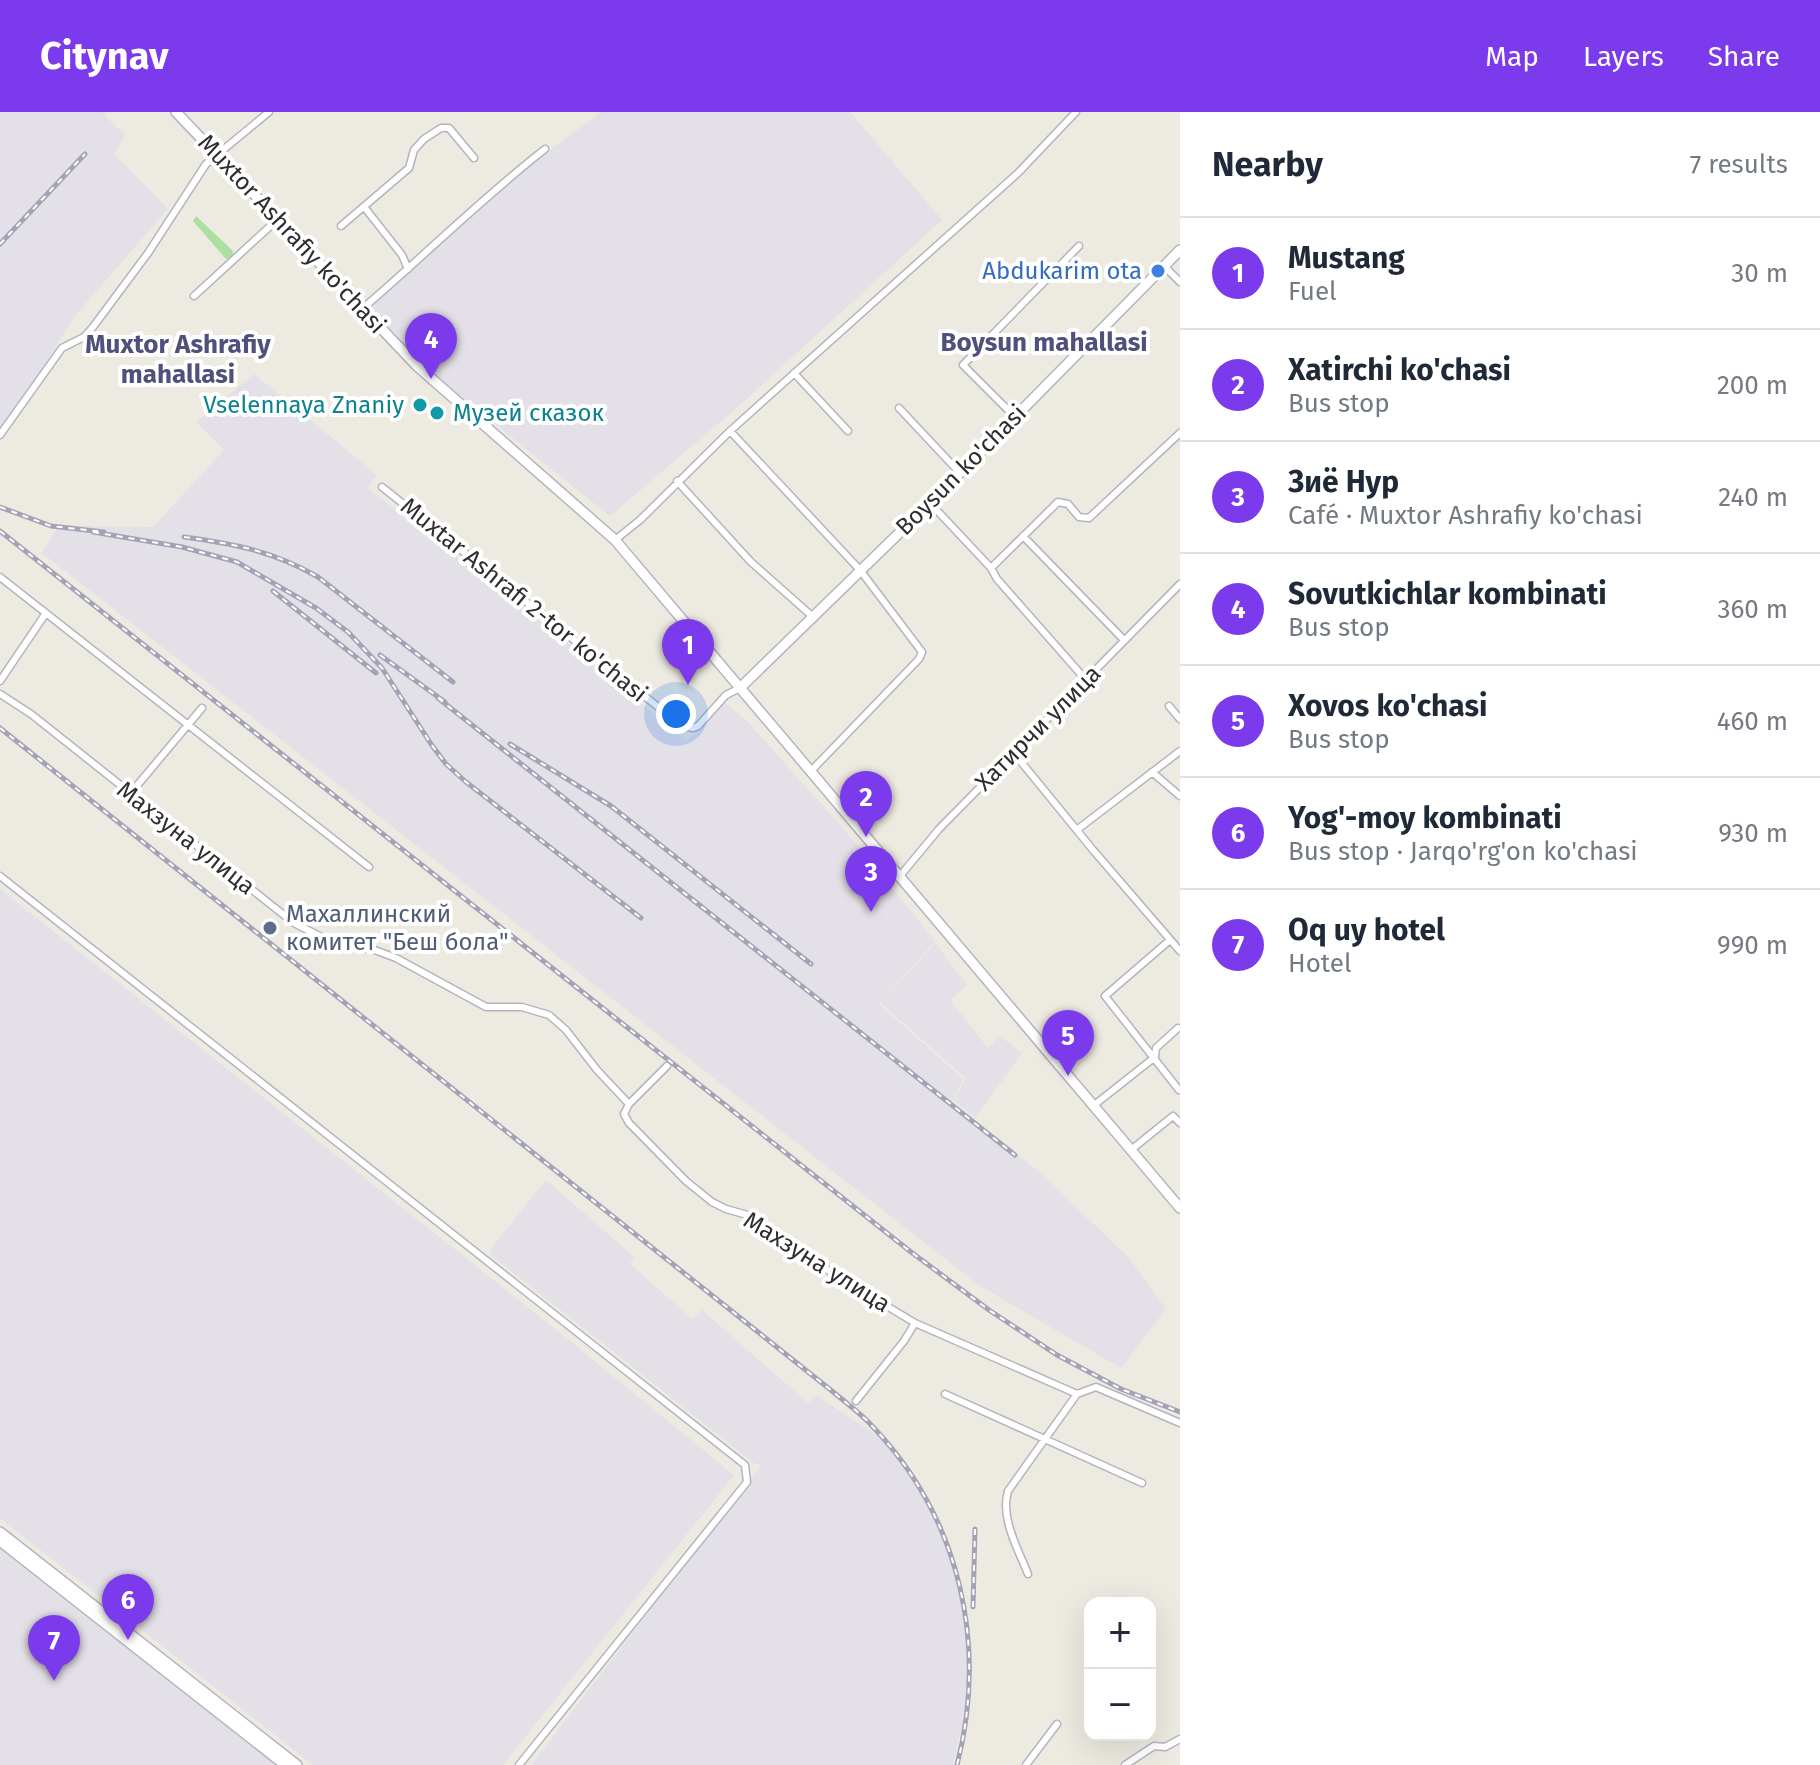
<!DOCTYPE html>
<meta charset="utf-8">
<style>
:root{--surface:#fff;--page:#f2f2f3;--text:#1f2937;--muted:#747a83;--line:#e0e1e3;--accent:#7c3aed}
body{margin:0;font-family:"Fira Sans",sans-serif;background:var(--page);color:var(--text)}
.controls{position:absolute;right:24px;bottom:24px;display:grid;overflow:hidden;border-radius:16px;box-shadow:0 8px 32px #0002}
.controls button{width:72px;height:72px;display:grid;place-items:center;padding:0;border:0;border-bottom:2px solid var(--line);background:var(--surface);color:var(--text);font:40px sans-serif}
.you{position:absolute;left:676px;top:602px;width:28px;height:28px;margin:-20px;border:6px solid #fff;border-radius:50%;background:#1a73e8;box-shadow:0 0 0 12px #1a73e833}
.badge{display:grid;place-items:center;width:52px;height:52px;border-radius:50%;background:var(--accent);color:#fff;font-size:26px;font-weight:700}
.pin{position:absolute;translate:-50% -66px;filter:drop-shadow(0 2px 4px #0008)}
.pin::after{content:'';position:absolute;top:42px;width:28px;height:24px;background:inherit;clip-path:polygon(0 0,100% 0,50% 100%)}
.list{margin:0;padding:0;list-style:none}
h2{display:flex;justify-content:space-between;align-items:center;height:104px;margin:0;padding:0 32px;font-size:34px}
h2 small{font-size:26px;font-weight:400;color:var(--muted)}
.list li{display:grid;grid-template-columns:52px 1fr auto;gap:24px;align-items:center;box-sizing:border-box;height:112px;padding:0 32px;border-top:2px solid var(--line)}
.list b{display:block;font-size:30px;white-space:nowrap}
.list p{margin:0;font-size:26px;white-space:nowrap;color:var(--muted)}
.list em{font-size:26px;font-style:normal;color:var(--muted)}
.map{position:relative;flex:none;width:1180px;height:1653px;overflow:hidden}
header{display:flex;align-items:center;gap:48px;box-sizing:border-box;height:112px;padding:0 40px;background:var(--accent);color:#fff}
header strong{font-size:38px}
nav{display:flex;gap:44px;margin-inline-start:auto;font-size:28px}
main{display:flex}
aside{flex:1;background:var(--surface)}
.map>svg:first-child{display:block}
</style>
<header>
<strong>Citynav</strong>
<nav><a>Map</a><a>Layers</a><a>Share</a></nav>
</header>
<main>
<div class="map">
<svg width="1180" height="1653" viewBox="0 0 1180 1653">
<rect width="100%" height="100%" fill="#edeae1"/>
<!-- industrial -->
<path fill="#e3e0e7" d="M0,0H106L104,3L125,23L114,42L168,97L74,205L16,299L0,318Z
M601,0H850L942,108L740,293L610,404L449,275L369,195L515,64Z
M254,262L377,363L367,376L526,496L687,629L725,591L747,609L850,724L935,829L879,892L963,967L952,990L1038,1059L1128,1145L1166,1197L1121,1256L980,1174L42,441L58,414L153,415L224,338L196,310Z
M0,777L549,1212L734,1363L503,1653H313L0,1406Z
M935,831L967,873L950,888L988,936L1000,924L1022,941L975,1006L954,989L965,966L881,891Z
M546,1068L634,1145L630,1152L692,1207L702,1198L808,1291L816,1283L881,1326L914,1371L937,1411L957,1466L968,1522L967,1589L953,1653H531L762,1352H755L491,1143L492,1135Z
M0,1438L277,1653H0Z"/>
<!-- green -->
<path fill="#abe0a1" d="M196,104L233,139L232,146L226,147L193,109Z"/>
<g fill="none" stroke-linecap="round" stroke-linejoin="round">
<!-- street casing -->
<g stroke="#b4b4bf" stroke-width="9">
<path id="street" d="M365,96L402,143L408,157
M341,114L409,56L414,38L424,27L441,16H449L474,46
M1165,155L1180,170
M194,184L278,107
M362,197C424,144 481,87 545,37
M794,261L848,319
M899,296L959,360
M1015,305L963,253L1079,134
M730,319L860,458L922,540L919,547L811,659
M0,323L62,236L84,225L93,215L148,141L206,52L269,0
M677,369L751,450L812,504
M382,375L682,614L693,616L698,614L726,583L740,576
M930,391L991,456L997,467L1086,568
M1023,424L1124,528
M615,428L640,408L730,319L1019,60L1076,0
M991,456L1058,390L1068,392L1079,405L1089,406L1180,321
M0,465L369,755
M0,569L46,501
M0,582L31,602L294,811L335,832L372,837L396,846L486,895H522L549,903L566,918L597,958L629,992L624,1002L629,1011L686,1069L712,1090L726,1097L751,1104L832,1161L915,1211L1077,1282L1096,1275L1180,1311
M1169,594L1180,607
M1013,640L1093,738L1180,839
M1152,660L1180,684
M130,682L202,596
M1078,717L1180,639
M0,764L745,1353L747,1370L519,1653
M900,764L939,717L1180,472
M1170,828L1105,884L1179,978
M629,992L667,954
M1093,994L1155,945L1156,936L1178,916
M1131,1038L1173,1004L1180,1011
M945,1282L1142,1371
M856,1289L904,1229L915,1211
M1028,1462C1018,1437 1000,1406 1008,1379L1077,1282
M1026,1653L1057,1612
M1125,1653L1154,1634L1165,1635L1180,1627"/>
</g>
<!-- secondary casing -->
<g stroke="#b4b4bf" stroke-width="12">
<path id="secondary" d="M176,0L416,253L615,428L1180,1096
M740,576L930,391L1180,138
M0,1420L297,1653
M0,1429L285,1653"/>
</g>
<!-- street -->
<use href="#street" stroke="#fff" stroke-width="6"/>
<!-- secondary -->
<use href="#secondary" stroke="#fff" stroke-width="9"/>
<!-- rail casing -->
<g stroke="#a4a3b6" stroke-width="5">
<path id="rail" d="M0,132L85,42
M0,395L51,414L104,420
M0,419L911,1140L989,1198L1057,1243L1121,1277L1180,1300
M93,420L182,435L237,450L316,496L348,520L382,556L431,632L446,652L466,670L641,806
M184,425C235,432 273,439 318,465L453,570
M273,479L376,561
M380,543L445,590
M438,586L1015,1043
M0,616L832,1279C846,1291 862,1302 874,1316C960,1407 988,1532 957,1653
M510,632L611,694L811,852
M973,1495L975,1417"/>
</g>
<!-- rail -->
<use href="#rail" stroke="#fff" stroke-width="2" stroke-dasharray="6" stroke-linecap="butt"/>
</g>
<!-- markers -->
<circle fill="#3f7fe0" stroke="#fff" stroke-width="3" cx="1158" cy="159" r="8"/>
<g fill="#0f9aa8" stroke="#fff" stroke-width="3">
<circle cx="420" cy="293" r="8"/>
<circle cx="437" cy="301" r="8"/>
</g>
<circle fill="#5c6f8a" stroke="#fff" stroke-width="3" cx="270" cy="816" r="8"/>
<g text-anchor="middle" stroke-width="8" stroke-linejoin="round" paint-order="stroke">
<!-- street labels -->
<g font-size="24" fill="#2d2d2d" stroke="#fff">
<text transform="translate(292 122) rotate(47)" y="8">Muxtor Ashrafiy ko'chasi</text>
<text transform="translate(961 358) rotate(-45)" y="8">Boysun ko'chasi</text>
<text transform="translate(524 488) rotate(39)" y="8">Muxtar Ashrafi 2-tor ko'chasi</text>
<text transform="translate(1038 616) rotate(-45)" y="8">Хатирчи улица</text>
<text transform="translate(186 726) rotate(38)" y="8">Махзуна улица</text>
<text transform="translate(817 1150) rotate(32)" y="8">Махзуна улица</text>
</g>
<!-- shop labels -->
<g font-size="24" fill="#366cbe" stroke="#fff" text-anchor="end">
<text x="1142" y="167">Abdukarim ota</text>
</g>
<!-- culture labels -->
<g font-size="24" fill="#0d838f" stroke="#fff" text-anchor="end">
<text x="404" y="301">Vselennaya Znaniy</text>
<text x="453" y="309" text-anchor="start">Музей сказок</text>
</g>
<!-- service labels -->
<g font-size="24" fill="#4e5e75" stroke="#fff" text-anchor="start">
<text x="286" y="810">Махаллинский<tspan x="286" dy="28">комитет "Беш бола"</tspan></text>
</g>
<!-- neighbourhood labels -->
<g font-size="26" font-weight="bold" fill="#50507c" stroke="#fff">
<text x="1044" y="239">Boysun mahallasi</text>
<text x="178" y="241">Muxtor Ashrafiy<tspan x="178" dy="30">mahallasi</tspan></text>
</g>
</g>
</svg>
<div class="controls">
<button>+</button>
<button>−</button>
</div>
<div class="you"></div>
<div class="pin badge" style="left:688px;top:573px">1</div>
<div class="pin badge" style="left:866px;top:725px">2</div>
<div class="pin badge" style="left:871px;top:800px">3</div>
<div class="pin badge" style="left:431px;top:267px">4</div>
<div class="pin badge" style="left:1068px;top:964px">5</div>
<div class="pin badge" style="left:128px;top:1528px">6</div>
<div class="pin badge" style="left:54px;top:1569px">7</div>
</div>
<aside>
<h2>Nearby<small>7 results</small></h2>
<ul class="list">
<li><span class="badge">1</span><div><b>Mustang</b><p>Fuel</p></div><em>30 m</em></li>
<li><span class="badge">2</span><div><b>Xatirchi ko'chasi</b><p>Bus stop</p></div><em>200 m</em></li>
<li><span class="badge">3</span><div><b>Зиё Нур</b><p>Café · Muxtor Ashrafiy ko'chasi</p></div><em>240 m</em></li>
<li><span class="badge">4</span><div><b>Sovutkichlar kombinati</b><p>Bus stop</p></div><em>360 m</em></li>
<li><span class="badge">5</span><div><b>Xovos ko'chasi</b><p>Bus stop</p></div><em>460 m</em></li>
<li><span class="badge">6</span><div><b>Yog'-moy kombinati</b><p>Bus stop · Jarqo'rg'on ko'chasi</p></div><em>930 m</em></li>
<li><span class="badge">7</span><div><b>Oq uy hotel</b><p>Hotel</p></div><em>990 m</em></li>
</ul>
</aside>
</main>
